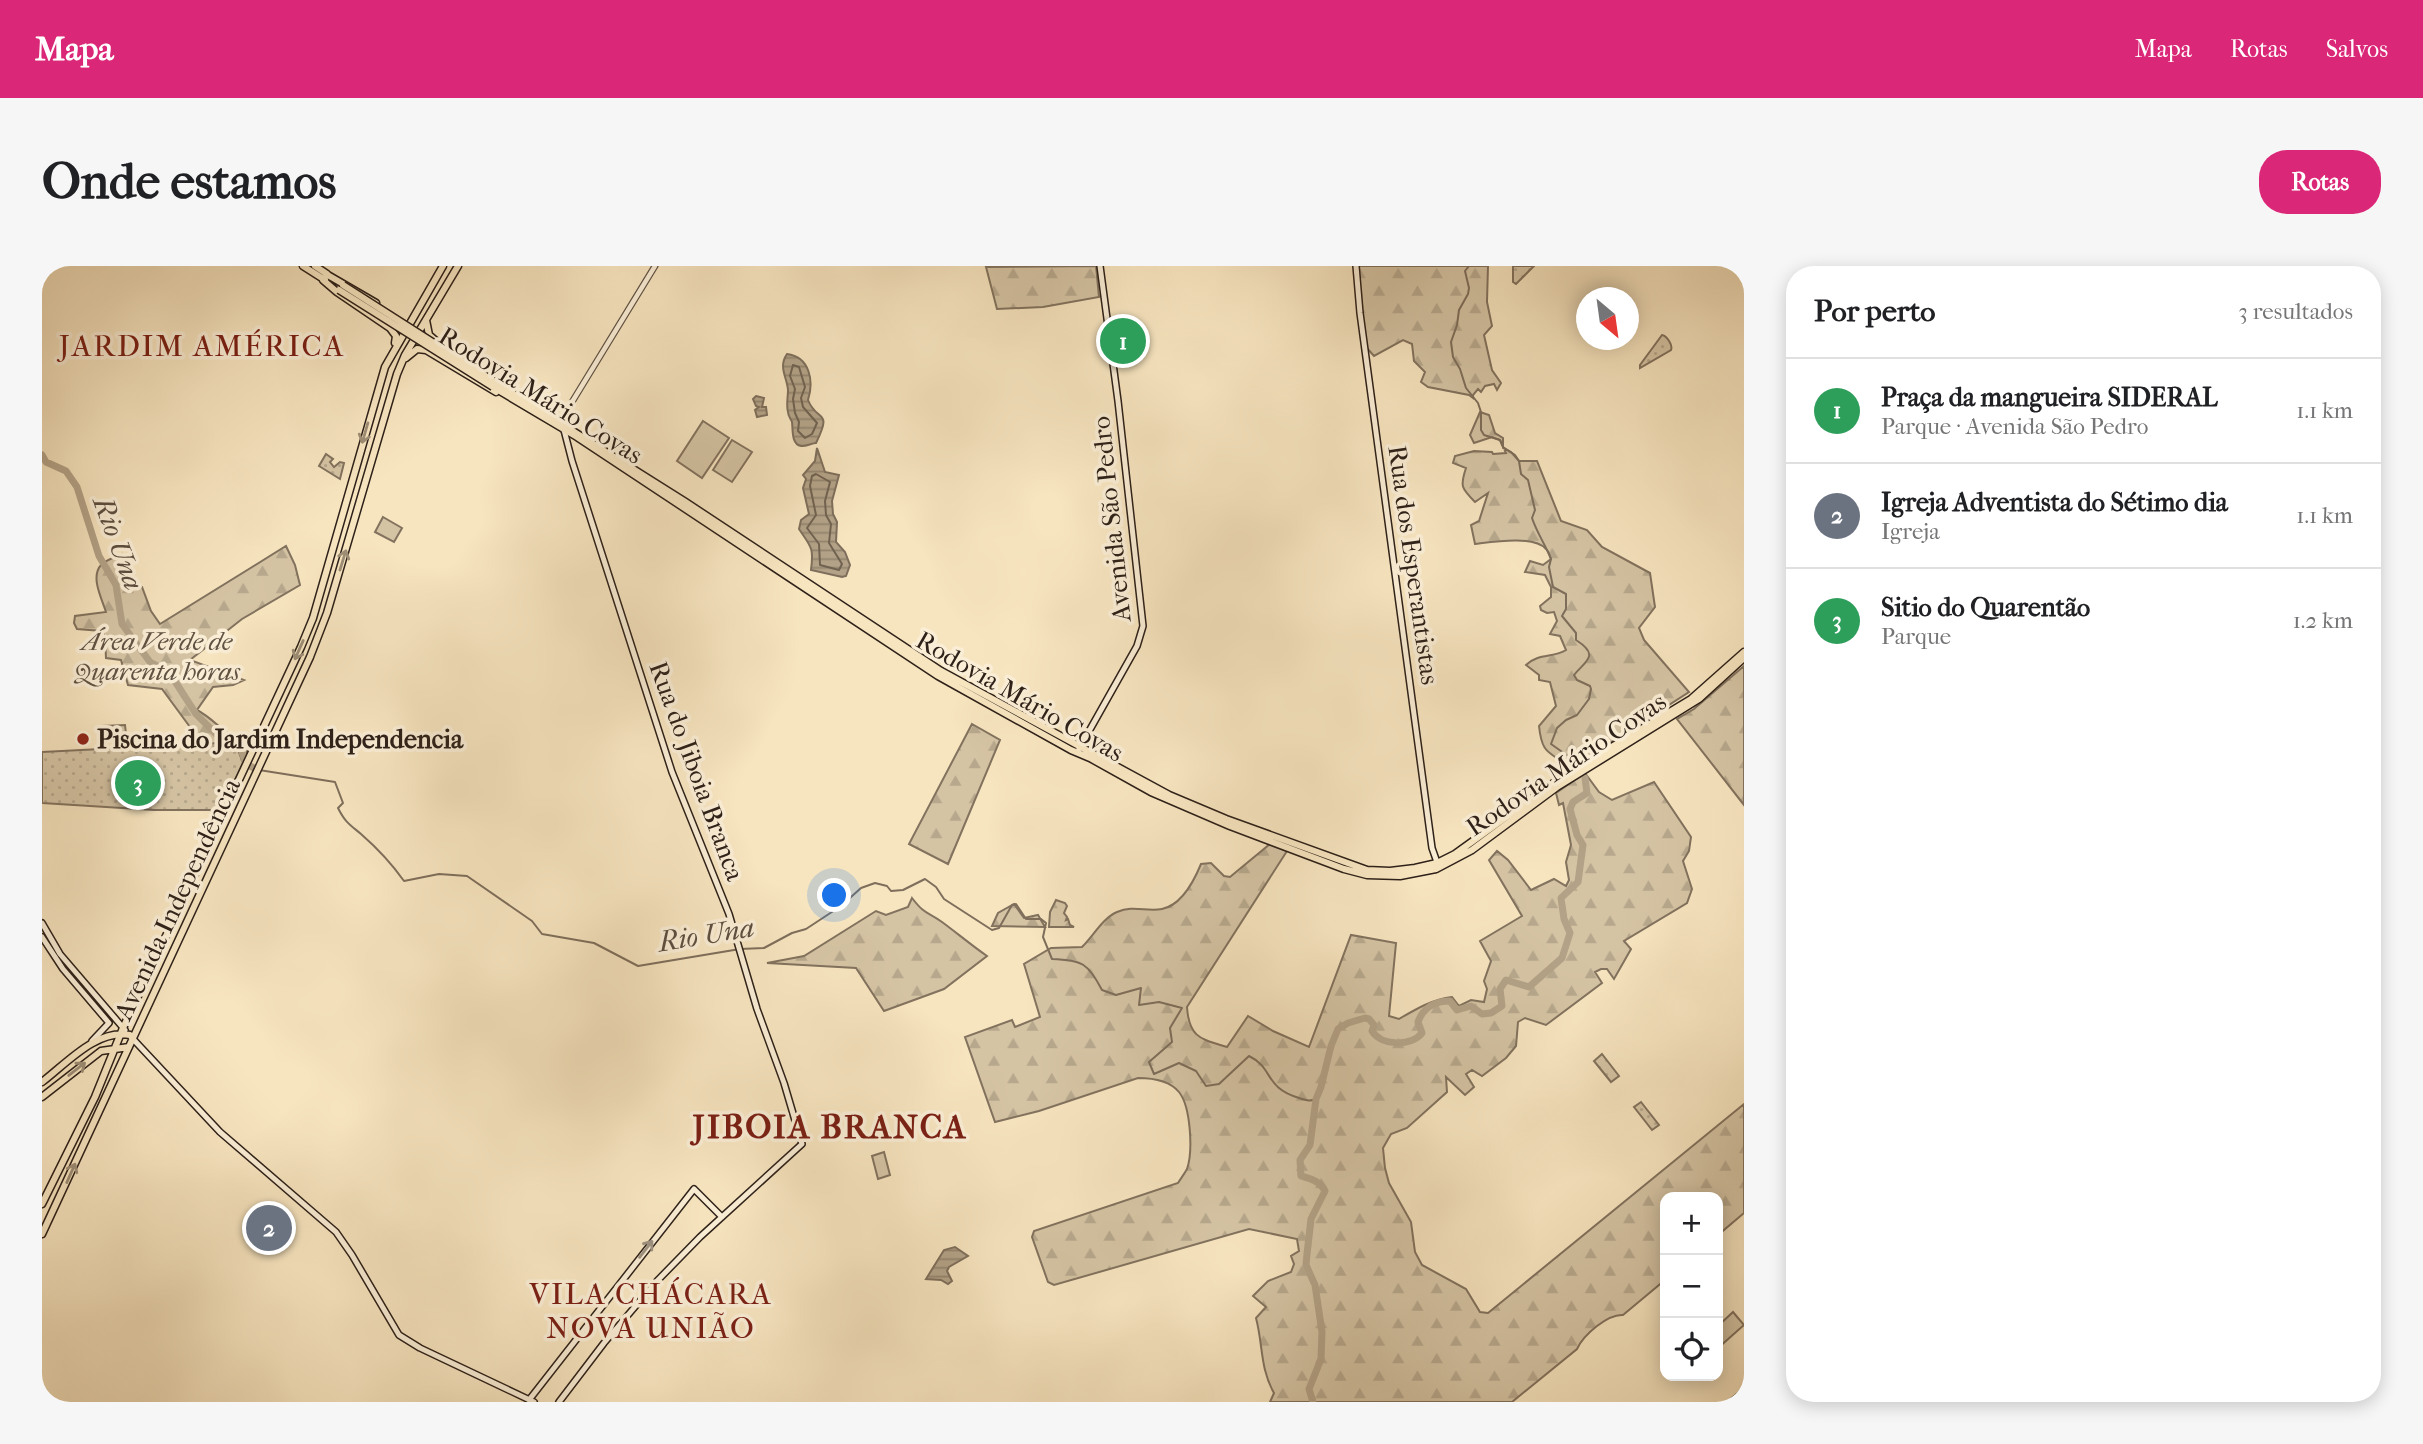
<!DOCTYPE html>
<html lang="pt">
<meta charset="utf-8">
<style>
:root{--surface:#fff;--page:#f6f6f6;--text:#202124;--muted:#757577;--line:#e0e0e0;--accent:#db2777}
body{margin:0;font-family:"IM FELL French Canon",serif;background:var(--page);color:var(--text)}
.controls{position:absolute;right:21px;bottom:21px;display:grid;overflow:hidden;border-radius:14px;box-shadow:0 4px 18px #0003}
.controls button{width:63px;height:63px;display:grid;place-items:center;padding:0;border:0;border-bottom:2px solid var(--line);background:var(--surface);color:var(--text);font:35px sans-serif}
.compass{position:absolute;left:1534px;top:21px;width:63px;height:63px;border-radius:50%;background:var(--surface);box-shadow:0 4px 18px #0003;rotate:151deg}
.you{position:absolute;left:793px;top:630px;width:24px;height:24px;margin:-18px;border:5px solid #fff;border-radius:50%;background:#1a73e8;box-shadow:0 0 0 10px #1a73e833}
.badge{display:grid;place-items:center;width:46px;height:46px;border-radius:50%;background:var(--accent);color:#fff;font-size:23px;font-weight:700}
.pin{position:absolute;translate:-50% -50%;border:4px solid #fff;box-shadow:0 2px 7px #0006}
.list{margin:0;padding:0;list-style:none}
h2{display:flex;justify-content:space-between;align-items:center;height:91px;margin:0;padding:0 28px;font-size:30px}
h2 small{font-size:23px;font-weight:400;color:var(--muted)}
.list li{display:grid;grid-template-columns:46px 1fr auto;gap:21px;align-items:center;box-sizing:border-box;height:105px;padding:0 28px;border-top:2px solid var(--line)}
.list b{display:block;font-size:26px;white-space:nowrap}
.list p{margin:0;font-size:23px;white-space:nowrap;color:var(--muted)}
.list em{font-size:23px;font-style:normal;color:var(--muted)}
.icon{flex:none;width:38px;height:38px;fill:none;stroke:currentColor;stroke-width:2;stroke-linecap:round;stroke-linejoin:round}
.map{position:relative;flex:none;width:1702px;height:1136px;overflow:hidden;border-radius:28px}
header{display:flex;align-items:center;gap:42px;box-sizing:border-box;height:98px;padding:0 35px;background:var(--accent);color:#fff}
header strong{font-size:33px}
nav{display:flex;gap:38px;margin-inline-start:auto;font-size:24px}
.intro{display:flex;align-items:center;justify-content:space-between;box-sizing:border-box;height:168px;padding:0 42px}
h1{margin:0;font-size:49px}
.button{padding:18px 32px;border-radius:28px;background:var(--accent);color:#fff;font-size:24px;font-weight:700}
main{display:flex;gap:42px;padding:0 42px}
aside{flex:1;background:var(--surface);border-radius:28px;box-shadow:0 4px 18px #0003}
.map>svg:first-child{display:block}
</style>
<header>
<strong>Mapa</strong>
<nav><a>Mapa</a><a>Rotas</a><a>Salvos</a></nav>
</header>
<div class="intro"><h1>Onde estamos</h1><a class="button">Rotas</a></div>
<main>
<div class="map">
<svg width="1702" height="1136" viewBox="0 0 1702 1136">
<defs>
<pattern id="forest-firs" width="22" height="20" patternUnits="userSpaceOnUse" patternTransform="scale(1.75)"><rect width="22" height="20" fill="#d5c4a4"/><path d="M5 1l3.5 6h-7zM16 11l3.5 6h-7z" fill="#b7a88d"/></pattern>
<pattern id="park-dots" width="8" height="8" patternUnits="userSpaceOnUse" patternTransform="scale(1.75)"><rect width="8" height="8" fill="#d5c4a4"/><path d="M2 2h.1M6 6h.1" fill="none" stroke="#b7a88d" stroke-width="1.8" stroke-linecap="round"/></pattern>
<pattern id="water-rules" width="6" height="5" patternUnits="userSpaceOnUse" patternTransform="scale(1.75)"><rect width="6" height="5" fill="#b3a287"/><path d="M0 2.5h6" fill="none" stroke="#92846e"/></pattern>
</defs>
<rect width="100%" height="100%" fill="#f7e5c0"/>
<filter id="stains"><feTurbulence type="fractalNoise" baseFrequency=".00286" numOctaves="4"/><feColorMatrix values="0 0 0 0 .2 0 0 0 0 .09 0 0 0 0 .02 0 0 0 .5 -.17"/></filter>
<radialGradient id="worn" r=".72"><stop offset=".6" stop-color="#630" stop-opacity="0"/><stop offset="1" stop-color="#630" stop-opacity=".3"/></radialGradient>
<!-- forest -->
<path fill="url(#forest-firs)" stroke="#82725e" stroke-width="2" d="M1054,0L1057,31L1001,41L955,43L944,1Z
M1315,0H1446L1445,36L1450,60L1442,69L1450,104L1459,117L1455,124L1452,118L1443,120L1439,126L1436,123L1431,129V132L1427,129L1386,121L1379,116L1383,106L1372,95L1370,78L1361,74L1332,90L1324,81Z
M1438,146L1447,149L1453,167L1461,172V182L1469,186L1477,195H1495L1519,255L1545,264L1560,281L1608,307L1613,341L1597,362L1602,374L1647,426L1529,502C1507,485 1500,489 1497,460L1514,440L1508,416L1497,414V409L1484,399C1496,387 1512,392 1524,384L1518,370L1508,368L1515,355L1512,346L1505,347L1499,344L1498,340L1509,331V321L1503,309L1483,306L1488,295L1501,299L1509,293C1507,289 1507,285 1504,283C1492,269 1450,276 1433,278L1429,259L1437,255L1446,227L1433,236C1419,222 1418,220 1424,202L1411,197L1413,190L1432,185L1450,186L1451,188L1464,187L1458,174L1450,171L1432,177L1428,169Z
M244,280L253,299L258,319L200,353L148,394L202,414L191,419L171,421L155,444C174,454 185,472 207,478L204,490L159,476L120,423L86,419L79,394L64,392L63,371L60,365L35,363L32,357L33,350L64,346C60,333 48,311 59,299C63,294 74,291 80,288L92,317L100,321L109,345L118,358Z
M1702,400V539L1635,453L1652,443Z
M930,458L958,474L906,598L867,578Z
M1543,507L1557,526L1570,534L1612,516L1649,571L1647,585L1641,595L1650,623L1645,637L1582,675L1589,683L1572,713L1565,703H1559L1553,706L1560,717L1504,759L1483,752L1476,756L1474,780L1464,792L1440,810L1430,804L1424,808L1432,821L1423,829L1404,811L1405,826L1365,862L1349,868L1341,882L1343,902L1347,917L1369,956L1373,986L1380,999L1424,1023L1438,1046L1446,1047L1702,838V947L1676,969V931H1623V1014L1581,1049C1566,1048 1542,1068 1535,1083L1470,1136H1228L1232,1127C1218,1103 1221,1078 1214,1052L1224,1041L1211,1030L1226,1015L1249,1006L1252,998L1249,990L1257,985L1255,973L1207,963L1012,1019L1006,1016L990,971L992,965L1136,917C1139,912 1143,907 1145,903C1151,886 1149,841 1137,826C1127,814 1110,812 1096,812L997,845L953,856L923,771L970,754L973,761L998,751L982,698L1009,682L1040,681C1052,669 1061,652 1075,646C1091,639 1105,646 1120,643C1140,639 1152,615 1159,598L1169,597L1182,610L1188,611L1228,578L1245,585L1145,741C1147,772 1159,773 1185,781L1206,750L1231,765L1267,781L1309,669L1354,677L1347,750L1357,753C1374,743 1391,733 1410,731L1417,740L1429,734L1442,736L1445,723L1442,715L1449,695L1438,675L1480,650L1447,594L1455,585L1466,594L1489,624L1512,613L1524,620L1527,614L1524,596L1529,579L1521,537L1517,539L1514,527Z
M870,632C883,649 885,645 900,656C915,667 929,679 945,690L902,723L842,745L814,702L725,697L762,690L834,645L844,649L866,641Z
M1014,634L1023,637L1025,640L1022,647L1025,651L1024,654L1026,653L1028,659L1032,661H1007L1008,646Z
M972,638L982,652L996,649L1003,661L950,660L956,647Z"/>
<!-- park -->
<path fill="url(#park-dots)" stroke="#82725e" stroke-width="2" d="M1471,0H1492L1474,18L1471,16Z
M1089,59L1091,85L1073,90L1070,64Z
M1620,69C1625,70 1631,79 1629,84L1598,102V99Z
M284,188L291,193L288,196L292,201L298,196L302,197L298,213L277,200Z
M83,459L84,468L61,469L60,460Z
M177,477L196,484L201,497L176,550L168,544H112L0,537V486Z
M1560,788L1577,810L1569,816L1552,795Z
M1599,836L1617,859L1610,864L1592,841Z"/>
<!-- pitch -->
<path fill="#d5c4a4" stroke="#82725e" stroke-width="2" d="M661,155L687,172L660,212L635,195Z
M690,174L710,186L690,216L671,204Z
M341,251L360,262L352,276L333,266Z
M842,886L848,909L836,913L830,890Z
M1691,1046L1702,1059L1676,1082V1060Z"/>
<!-- water -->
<path fill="url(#water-rules)" stroke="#7e6e5b" stroke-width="2" d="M745,88C768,91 772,115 766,134C775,157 791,142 774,177C770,177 763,181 759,180C749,178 751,163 750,156C749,153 746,150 746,146C744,139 746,132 746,124C745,111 736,101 745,88Z
M714,130L722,132L720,141H724L725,149L715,151L713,144L717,141L714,140L711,133Z
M775,182L783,206L797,209L790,235L791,248L795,256L794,276L803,286L808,299L804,310L800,311L769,304C772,281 769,281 757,263L759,254L767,248L761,222L764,213L761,209L773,195Z
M913,981L926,990L907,1001L905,1005L910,1015L906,1018L899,1014L884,1013L902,984Z"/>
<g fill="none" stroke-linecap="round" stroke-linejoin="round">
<!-- shore -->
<path stroke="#706250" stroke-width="2" d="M751,99L757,101L763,121L759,132L761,141L775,157L770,168L763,172L756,165L757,156L753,147L751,133L753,123L748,110Z
M774,208L788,216L783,235L784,249L789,258L787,277L800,298L797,304L778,299L777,278L765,262L774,249L768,220L770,210Z"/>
<!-- stream -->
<path stroke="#7e6e5b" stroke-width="2" d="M1427,0L1423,5L1427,22L1426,28L1417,44L1415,59L1409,76L1411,91L1418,103L1424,122L1436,137L1439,146V164L1442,169L1458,174L1461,181L1473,189L1477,195L1479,208L1486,214L1493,244L1490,252C1495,267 1503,278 1509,293L1507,301L1511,321L1524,328V343L1520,350L1534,367V374C1559,390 1543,395 1532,409L1535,414L1548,420L1549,423L1547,433L1535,449L1524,454L1515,462L1509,478L1533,495
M217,504L293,516L301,537L296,542C303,556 307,558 319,568C335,582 350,598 362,615L397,608L425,610L490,655L500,668L552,677L596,700L698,683L722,682L750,667L764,663L799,640L819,622L833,617L845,620L849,625L861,624L883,613L894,621L902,633L950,664L957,662L970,639L974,638L984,653H999L1004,657L1001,671L1010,693C1040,694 1046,697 1060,724L1074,729L1099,722L1097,739L1117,736L1140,742L1128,762L1130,776L1107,796L1112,808L1137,797L1154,805L1164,820L1177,818L1207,790C1232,802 1222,822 1257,832C1264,834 1267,836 1274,833"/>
<!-- river -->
<path stroke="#b3a287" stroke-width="7" d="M0,189L4,196L24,205L35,221L57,290L74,319L80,358L108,396L127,406L154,448L175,469L199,483L204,498L216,504
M1271,1136L1267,1123L1279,1093L1280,1066L1273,1019L1264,999L1265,988L1269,953L1283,925C1278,915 1269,913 1259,910L1258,894L1268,879L1274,833L1279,821L1289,780L1296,763L1306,757L1323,752L1327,753L1332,759L1330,765C1339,780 1369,781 1380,767L1376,756C1381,742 1393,735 1408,735L1415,744L1429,740L1440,748L1449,747L1460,740L1458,723L1464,714L1487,721L1520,692L1528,667L1522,653L1519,632L1536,616L1541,579L1535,569L1528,543L1531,536L1545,527L1543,512"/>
<!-- tertiary casing -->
<g stroke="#605243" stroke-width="7">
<path id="tertiary" d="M516,159L613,0
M1689,1136L1702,1125"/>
</g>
<!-- secondary casing -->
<g stroke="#2e2119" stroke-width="8">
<path id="secondary" d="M1314,0L1318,47L1390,582L1396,599
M1037,483L1095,380L1101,360L1076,135L1058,0
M0,657L18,688L83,764
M0,671L21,703L67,757L50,775
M91,773L178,866L294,966L310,989L357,1069L378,1082L492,1136
M487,1134L652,923L680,951
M517,1136L562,1077L615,1015L658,971L760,878L742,817L715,743L687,648L630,506L530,195L522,164"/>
</g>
<!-- primary casing -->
<g stroke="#2e2119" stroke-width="9">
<path id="primary" d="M261,0L283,14
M273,0L285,8
M284,8L334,37
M281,14L295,26L348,62L354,70L353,77
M384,54L387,69L394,75
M364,92L375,83L384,84L454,126
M453,116L642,235L899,405L1127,529L1184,553L1325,604L1348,605L1373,602L1395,597L1413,588L1520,511L1649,433L1702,386
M451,121L535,171L896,410L1029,484L1048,492L1109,526L1188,560L1302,603L1325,609L1358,610L1394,603L1430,584L1515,521L1657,433L1702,392
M0,816C25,797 54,763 88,769L91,773
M0,831L59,785L87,781
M0,938L53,831L81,762L259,381L271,352L343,101L401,0
M0,968L268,391L285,347L355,108L363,89L416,0"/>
</g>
<!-- tertiary -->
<use href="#tertiary" stroke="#faeed6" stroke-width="4.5"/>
<!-- secondary -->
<use href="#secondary" stroke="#faeed6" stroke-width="5"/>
<!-- primary -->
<use href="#primary" stroke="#f7e5c0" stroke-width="6"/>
<!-- primary-bridge casing -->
<g stroke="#2e2119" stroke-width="9" stroke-linecap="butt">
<path id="primary-bridge" d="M301,19L453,116
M297,24L451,121"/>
</g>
<!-- primary-bridge -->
<use href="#primary-bridge" stroke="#f7e5c0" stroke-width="6"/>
</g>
<!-- one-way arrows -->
<defs><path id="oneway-shaft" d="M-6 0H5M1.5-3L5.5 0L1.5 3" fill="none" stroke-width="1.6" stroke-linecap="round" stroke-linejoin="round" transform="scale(1.75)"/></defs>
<g stroke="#9d8d75">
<use href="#oneway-shaft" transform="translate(323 167) rotate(106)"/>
<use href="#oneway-shaft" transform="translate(301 294) rotate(-73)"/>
<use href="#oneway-shaft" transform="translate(257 384) rotate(114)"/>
<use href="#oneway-shaft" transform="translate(35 803) rotate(-38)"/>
<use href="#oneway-shaft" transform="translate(29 907) rotate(-66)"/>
</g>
<use stroke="#9e9281" href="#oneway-shaft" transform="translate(604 983) rotate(-52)"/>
<!-- markers -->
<circle fill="#8f2418" stroke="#faeed6" stroke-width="2.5" cx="41" cy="473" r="7"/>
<g text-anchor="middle" stroke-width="7" stroke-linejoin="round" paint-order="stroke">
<!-- street labels -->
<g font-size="26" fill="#2e2119" stroke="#faeed6">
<text transform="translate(499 129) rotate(32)" y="9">Rodovia Mário Covas</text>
<text transform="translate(1069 253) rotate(-96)" y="9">Avenida São Pedro</text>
<text transform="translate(1372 299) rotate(82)" y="9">Rua dos Esperantistas</text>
<text transform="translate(978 430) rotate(30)" y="9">Rodovia Mário Covas</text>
<text transform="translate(1524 498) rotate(-34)" y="9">Rodovia Mário Covas</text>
<text transform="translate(655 505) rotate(70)" y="9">Rua do Jiboia Branca</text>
<text transform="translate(135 633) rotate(-65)" y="9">Avenida Independência</text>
</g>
<!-- park labels -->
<g font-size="26" font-style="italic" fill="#605243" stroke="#faeed6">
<text x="115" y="384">Área Verde de<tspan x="115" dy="30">Quarenta horas</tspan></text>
</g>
<!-- poi labels -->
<g font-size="26" font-weight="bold" fill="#2e2119" stroke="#faeed6" text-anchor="start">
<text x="55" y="482">Piscina do Jardim Independencia</text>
</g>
<!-- water labels -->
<g font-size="28" font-style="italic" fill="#5d4e40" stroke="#faeed6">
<text transform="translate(77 277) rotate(70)" y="10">Rio Una</text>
<text transform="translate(664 668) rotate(-9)" y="10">Rio Una</text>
</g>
<!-- quarter labels -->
<g font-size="30" letter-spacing="2" fill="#7a1f14" stroke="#faeed6">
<text x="160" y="90">JARDIM AMÉRICA</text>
<text x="609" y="1038">VILA CHÁCARA<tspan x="609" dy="34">NOVA UNIÃO</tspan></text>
</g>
<!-- district labels -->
<g font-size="33" font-weight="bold" letter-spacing="2" fill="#7a1f14" stroke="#faeed6">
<text x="788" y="872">JIBOIA BRANCA</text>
</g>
</g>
<rect width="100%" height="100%" filter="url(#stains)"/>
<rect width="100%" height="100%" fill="url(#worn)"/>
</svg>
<div class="controls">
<button>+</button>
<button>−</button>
<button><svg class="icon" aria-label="locate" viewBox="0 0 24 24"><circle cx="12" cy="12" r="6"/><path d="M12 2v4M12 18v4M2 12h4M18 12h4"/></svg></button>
</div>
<svg class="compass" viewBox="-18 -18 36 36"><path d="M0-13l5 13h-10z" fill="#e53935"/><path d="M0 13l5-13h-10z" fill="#757577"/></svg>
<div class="you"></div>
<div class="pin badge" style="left:1081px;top:75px;background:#2e9e5b">1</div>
<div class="pin badge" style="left:227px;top:962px;background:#6b7280">2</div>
<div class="pin badge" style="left:96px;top:517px;background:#2e9e5b">3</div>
</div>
<aside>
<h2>Por perto<small>3 resultados</small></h2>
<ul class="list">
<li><span class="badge" style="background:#2e9e5b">1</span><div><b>Praça da mangueira SIDERAL</b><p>Parque · Avenida São Pedro</p></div><em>1.1 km</em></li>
<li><span class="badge" style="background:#6b7280">2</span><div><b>Igreja Adventista do Sétimo dia</b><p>Igreja</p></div><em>1.1 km</em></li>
<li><span class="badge" style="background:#2e9e5b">3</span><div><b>Sitio do Quarentão</b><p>Parque</p></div><em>1.2 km</em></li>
</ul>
</aside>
</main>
